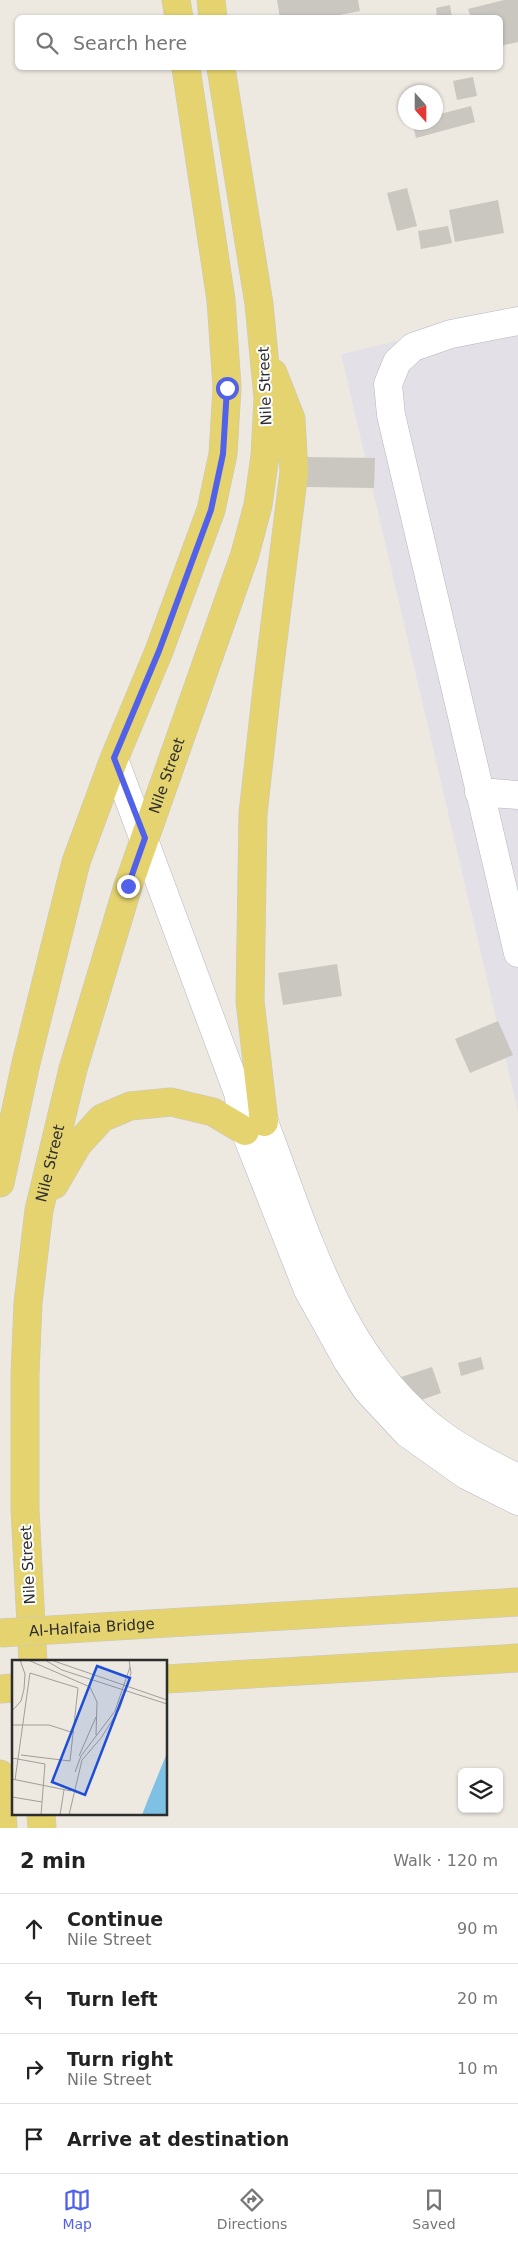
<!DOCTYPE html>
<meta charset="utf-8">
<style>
:root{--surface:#fff;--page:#f2f2f2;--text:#222;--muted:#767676;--line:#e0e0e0;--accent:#5261e9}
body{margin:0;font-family:"DejaVu Sans",sans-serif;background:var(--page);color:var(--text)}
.controls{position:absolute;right:15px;bottom:15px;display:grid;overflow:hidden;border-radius:8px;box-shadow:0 1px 4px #0004}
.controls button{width:45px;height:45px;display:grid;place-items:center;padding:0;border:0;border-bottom:1px solid var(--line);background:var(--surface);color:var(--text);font:25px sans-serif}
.compass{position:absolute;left:398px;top:85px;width:45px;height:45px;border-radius:50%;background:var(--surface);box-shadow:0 1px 4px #0004;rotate:159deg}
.stop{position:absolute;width:15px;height:15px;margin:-11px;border:4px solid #5261e9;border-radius:50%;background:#fff}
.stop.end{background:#5261e9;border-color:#fff;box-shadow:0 1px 5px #0008}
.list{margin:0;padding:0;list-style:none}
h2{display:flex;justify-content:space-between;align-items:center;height:65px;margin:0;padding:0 20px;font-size:21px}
h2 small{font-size:16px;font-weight:400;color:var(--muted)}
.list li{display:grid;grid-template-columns:32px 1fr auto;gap:15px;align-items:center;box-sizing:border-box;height:70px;padding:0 20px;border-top:1px solid var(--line)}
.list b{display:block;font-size:19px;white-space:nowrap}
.list p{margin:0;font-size:16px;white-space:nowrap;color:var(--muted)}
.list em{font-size:16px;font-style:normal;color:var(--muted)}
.icon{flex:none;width:28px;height:28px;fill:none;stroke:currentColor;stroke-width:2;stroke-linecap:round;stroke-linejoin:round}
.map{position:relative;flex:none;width:518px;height:1828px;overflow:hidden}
.search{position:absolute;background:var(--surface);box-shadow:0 1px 4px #0004;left:15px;right:15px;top:15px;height:55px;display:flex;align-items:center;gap:12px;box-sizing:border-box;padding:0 18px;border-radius:8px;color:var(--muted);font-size:19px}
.sheet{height:345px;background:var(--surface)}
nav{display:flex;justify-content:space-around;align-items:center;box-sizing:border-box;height:70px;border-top:1px solid var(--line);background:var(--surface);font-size:14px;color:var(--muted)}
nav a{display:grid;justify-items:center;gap:2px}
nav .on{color:var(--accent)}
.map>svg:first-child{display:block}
</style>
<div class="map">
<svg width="518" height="1828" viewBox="0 0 518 1828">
<rect width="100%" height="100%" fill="#ede9e1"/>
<!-- industrial -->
<path fill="#e3e1e7" d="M518,313V1112L341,354Z"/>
<!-- building -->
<path fill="#c9c7bf" d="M277,0H358L360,11L324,18H280Z
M504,0H518V42L500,46V18H471L468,9Z
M450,5L452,18H437L436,8Z
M473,77L477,96L457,100L453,81Z
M471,106L475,122L416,138L412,122H436V115Z
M407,188L417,226L397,231L387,193Z
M498,200L504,233L455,242L449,210Z
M448,226L452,243L421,249L418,231Z
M307,457L375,458L374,488L306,487Z
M337,964L342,996L283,1005L278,973Z
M498,1021L513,1055L470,1073L455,1039Z
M481,1357L484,1369L461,1376L458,1363Z
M432,1367L441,1393L410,1404L401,1377Z"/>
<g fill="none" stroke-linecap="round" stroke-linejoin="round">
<!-- minor casing -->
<g stroke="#b4b6bf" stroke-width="29">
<path id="minor" d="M518,321L451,334L413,347L397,362L388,384L391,415L518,953
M114,759L238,1093L245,1131L308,1290L348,1362L367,1390L407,1433L466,1475L518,1501
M479,792L518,795
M249,1105L264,1122C307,1234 341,1364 445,1437C468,1453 493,1466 518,1478"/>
</g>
<!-- major casing -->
<g stroke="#c8c8c8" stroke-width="29">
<g id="major">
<path d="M176,0L179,18"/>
<path d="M211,0L213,18"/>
<path d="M264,1122L250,1001L253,814L267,688L294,472L291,419L273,373"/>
<path d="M0,1183L26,1063L76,862L114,759L159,651L211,510L223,454L227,387L221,300L186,68"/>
<path d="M54,1185L78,1144L102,1118L130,1106L171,1102L213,1112L245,1131"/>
<path d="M184,1622L518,1602"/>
<path id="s1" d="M33,1662L25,1509V1374L28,1303L39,1210L73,1069L128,886L245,554L258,505L265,456L268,398L259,304L221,68"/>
<path d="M166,1679L518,1658"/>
<path d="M0,1689L14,1688"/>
<path d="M0,1774L3,1828"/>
<path d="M41,1814L42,1828"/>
</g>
</g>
<!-- minor -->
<use href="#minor" stroke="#fff" stroke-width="28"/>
<!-- major -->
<use href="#major" stroke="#e4d36f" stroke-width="28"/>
<!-- major-bridge casing -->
<g stroke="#c8c8c8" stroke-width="29" stroke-linecap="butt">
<g id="major-bridge">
<path id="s2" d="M0,1633L184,1622"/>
</g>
</g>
<!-- major-bridge -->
<use href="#major-bridge" stroke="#e4d36f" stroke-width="28"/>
</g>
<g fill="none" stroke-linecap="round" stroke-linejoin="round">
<!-- route -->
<path stroke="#5261e9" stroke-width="6" d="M128,886L145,838L114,758L159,651L211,510L223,454L227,388"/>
</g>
<g text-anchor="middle" stroke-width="4" stroke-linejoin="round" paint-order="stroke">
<!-- street labels -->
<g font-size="15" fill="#2d2d2d" stroke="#fff">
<text transform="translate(265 386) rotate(-92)" y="5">Nile Street</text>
<text dy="5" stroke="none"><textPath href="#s1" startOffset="906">Nile Street</textPath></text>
<text dy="5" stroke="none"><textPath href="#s1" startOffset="501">Nile Street</textPath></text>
<text transform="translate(28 1565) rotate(-93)" y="5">Nile Street</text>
<text dy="5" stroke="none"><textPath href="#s2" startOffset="92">Al-Halfaia Bridge</textPath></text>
</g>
</g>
<!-- overview -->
<g transform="translate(12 1660)">
<rect width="155" height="155" fill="#ede9e1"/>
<path d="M155,93V155H130L135,142Z" fill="#7fc1e4"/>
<path fill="none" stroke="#a09e99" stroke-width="1" d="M16,0L78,27L85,42L84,75M33,0L50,10L155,44M39,0L155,40M0,51L9,41L12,29L13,14L8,0M0,65H37L62,73M67,96L84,57M0,98L33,104L29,155M63,112L69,96L103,51L118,7M0,119L59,131M3,120L18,13L66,28L58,101L9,95M0,137L30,142M48,155L52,130M57,155L70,100L89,78L108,48L119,13L117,0"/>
<path fill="#1d4ed8" fill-opacity="0.15" stroke="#1d4ed8" stroke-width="2.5" d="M85,6L118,18L73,135L40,122Z"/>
<rect width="155" height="155" fill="none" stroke="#2d2d2d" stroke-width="2.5"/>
</g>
</svg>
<div class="controls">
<button><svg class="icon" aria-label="layers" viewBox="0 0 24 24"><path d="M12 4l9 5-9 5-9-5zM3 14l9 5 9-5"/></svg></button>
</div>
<svg class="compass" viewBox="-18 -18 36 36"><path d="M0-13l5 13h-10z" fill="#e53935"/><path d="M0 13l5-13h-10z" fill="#767676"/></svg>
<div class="stop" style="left:227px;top:388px"></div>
<div class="stop end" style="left:128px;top:886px"></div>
<div class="search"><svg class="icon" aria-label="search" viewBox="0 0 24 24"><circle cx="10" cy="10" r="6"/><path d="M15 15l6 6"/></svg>Search here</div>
</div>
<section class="sheet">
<h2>2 min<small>Walk · 120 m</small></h2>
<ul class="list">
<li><svg class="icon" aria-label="ahead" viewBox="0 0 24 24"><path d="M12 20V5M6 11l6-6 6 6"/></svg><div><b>Continue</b><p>Nile Street</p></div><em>90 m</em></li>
<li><svg class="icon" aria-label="left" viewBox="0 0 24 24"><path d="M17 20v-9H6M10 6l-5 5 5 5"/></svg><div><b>Turn left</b></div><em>20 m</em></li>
<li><svg class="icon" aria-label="right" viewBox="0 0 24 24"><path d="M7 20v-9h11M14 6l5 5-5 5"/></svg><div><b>Turn right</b><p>Nile Street</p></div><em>10 m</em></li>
<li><svg class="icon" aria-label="arrive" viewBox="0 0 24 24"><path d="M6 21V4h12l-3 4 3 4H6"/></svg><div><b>Arrive at destination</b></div></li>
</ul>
</section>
<nav>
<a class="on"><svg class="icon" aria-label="map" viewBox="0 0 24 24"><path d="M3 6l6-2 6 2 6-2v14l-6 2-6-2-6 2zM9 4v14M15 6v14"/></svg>Map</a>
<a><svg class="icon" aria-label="directions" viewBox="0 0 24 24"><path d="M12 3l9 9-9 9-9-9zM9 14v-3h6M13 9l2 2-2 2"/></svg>Directions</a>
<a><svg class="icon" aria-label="saved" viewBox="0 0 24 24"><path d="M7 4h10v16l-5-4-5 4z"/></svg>Saved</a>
</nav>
